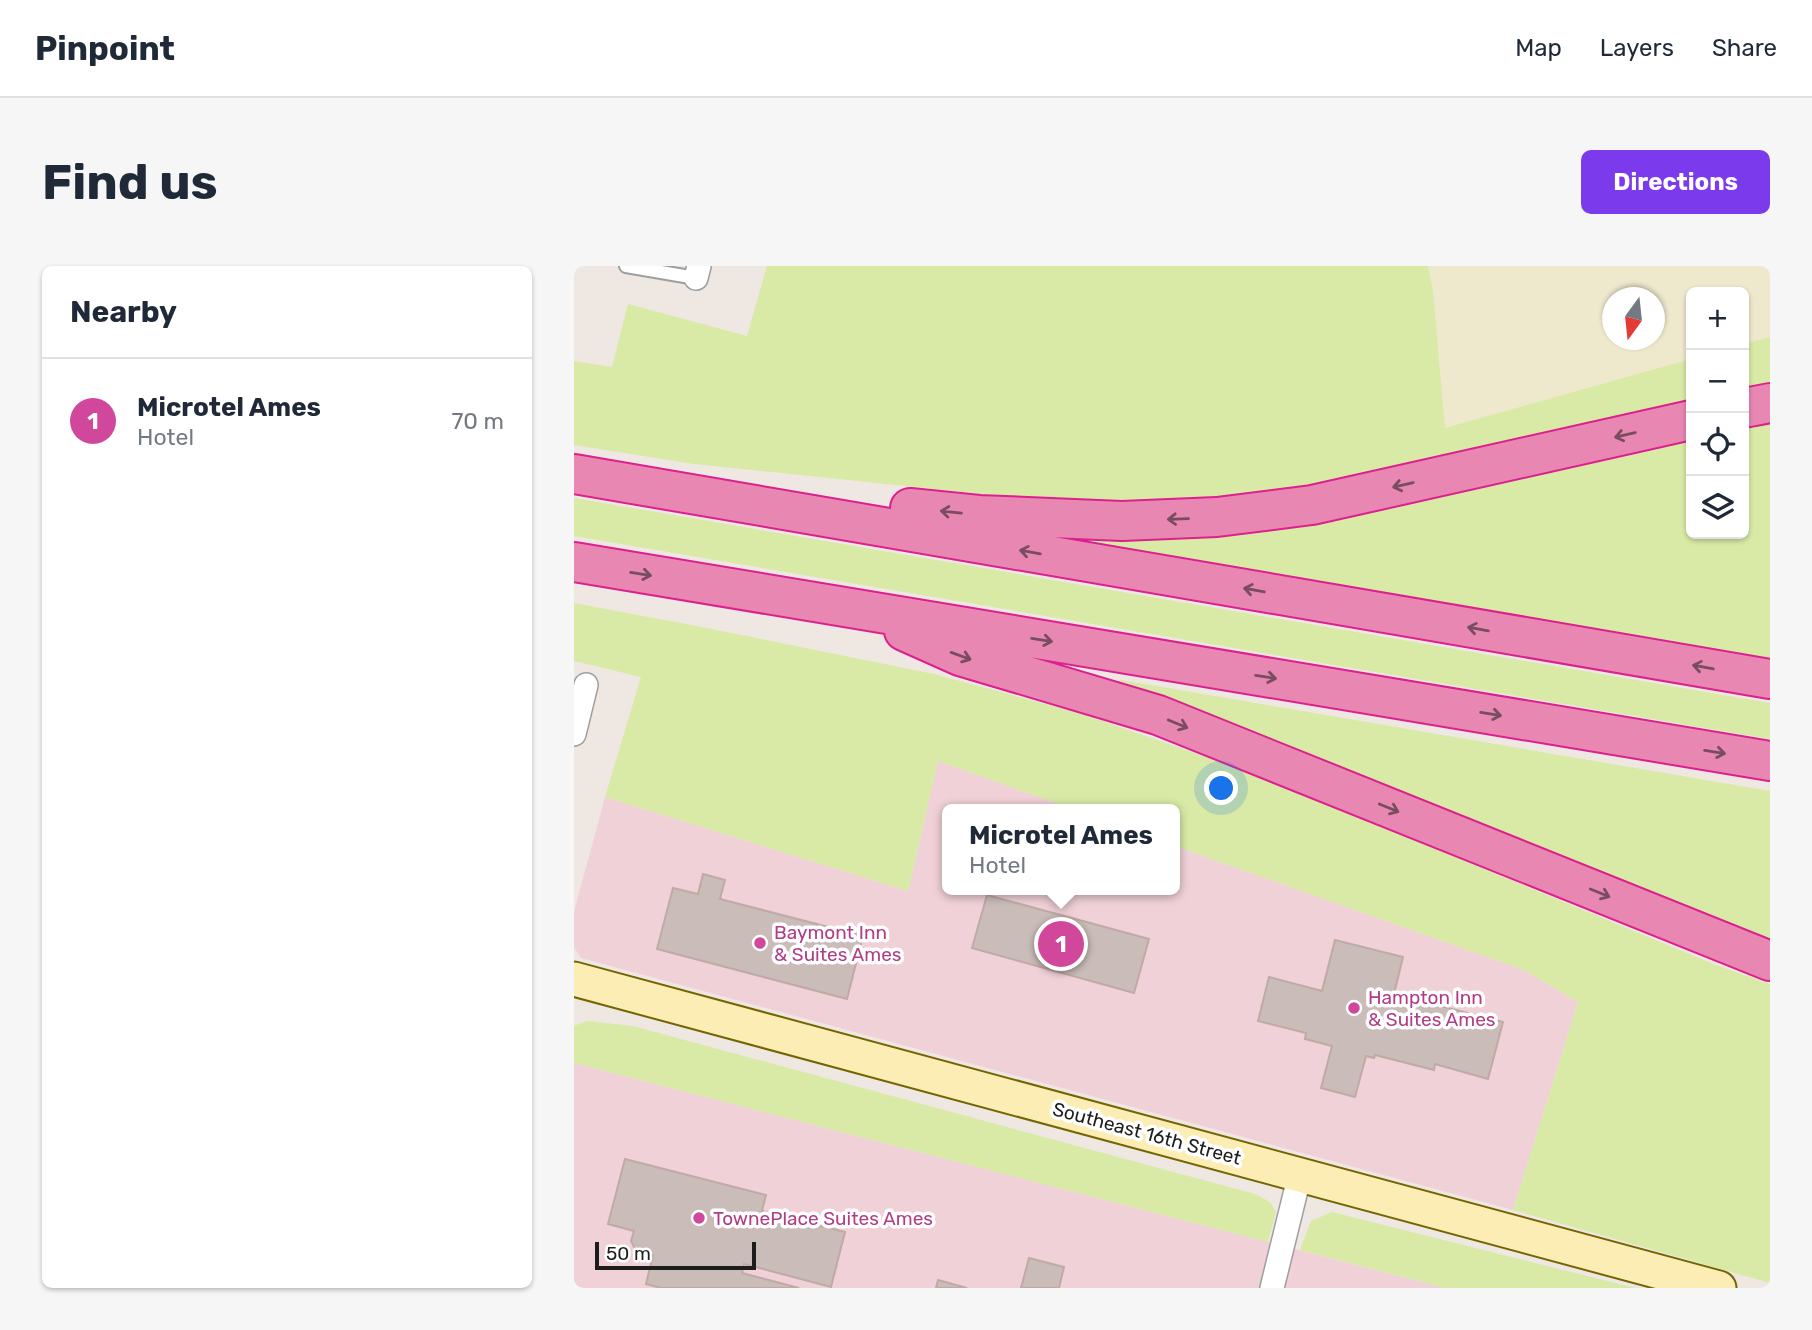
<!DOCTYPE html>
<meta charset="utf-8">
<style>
:root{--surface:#fff;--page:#f6f6f7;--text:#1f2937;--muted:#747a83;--line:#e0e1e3;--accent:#7c3aed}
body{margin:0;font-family:Rubik,sans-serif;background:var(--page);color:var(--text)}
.controls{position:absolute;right:21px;top:21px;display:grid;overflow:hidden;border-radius:10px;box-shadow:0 2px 5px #0004}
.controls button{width:63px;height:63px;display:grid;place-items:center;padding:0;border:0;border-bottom:2px solid var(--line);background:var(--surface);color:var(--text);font:35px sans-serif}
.compass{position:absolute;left:1028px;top:21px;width:63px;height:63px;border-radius:50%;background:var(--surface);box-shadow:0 2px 5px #0004;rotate:195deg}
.scale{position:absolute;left:21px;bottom:18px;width:161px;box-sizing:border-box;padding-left:7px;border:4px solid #1d1d1d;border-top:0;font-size:19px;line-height:24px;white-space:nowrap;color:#1d1d1d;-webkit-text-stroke:5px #fff;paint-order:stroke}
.you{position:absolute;left:648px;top:523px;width:24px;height:24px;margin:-18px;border:5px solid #fff;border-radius:50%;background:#1a73e8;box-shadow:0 0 0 10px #1a73e833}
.badge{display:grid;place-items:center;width:46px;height:46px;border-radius:50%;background:var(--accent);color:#fff;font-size:23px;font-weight:700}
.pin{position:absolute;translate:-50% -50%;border:4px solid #fff;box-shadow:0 2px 7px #0006}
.popup{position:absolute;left:368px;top:538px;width:238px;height:91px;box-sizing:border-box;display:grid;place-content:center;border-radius:10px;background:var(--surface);filter:drop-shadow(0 2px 5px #0005);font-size:23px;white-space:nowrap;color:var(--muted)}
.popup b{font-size:26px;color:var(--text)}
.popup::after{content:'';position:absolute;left:50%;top:100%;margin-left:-14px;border:14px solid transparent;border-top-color:var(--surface)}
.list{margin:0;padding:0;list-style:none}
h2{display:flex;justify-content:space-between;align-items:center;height:91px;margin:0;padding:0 28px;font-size:30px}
h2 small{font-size:23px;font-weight:400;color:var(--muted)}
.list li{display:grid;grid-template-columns:46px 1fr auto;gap:21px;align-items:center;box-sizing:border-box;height:126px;padding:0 28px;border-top:2px solid var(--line)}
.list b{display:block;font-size:26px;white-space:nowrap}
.list p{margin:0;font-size:23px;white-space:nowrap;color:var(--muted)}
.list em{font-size:23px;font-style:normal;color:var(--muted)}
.icon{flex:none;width:38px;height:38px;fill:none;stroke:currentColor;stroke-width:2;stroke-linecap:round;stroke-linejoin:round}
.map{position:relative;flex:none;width:1196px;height:1022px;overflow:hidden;border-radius:10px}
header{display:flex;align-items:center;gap:42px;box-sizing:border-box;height:98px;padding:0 35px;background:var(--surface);border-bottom:2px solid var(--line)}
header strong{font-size:33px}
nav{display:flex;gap:38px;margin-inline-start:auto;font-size:24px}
.intro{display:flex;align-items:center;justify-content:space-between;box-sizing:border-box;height:168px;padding:0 42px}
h1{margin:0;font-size:49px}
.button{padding:18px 32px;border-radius:10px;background:var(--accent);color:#fff;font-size:24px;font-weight:700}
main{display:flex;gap:42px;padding:0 42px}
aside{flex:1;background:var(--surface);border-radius:10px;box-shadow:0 2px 5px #0004}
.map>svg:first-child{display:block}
</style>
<header>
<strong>Pinpoint</strong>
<nav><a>Map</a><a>Layers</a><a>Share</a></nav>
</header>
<div class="intro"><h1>Find us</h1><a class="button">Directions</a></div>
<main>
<aside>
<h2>Nearby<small></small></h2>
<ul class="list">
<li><span class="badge" style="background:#d1479c">1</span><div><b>Microtel Ames</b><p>Hotel</p></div><em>70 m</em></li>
</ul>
</aside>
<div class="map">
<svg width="1196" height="1022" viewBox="0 0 1196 1022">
<rect width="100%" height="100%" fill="#eee7e2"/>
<!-- commercial -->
<path fill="#f0d1d7" d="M364,495L499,543H373V624H601V580L950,704L1004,736L939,944L7,692L0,681V646L31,531L334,625Z
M0,797L694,976L871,1022H0Z"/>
<!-- farmland -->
<path fill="#eee8cd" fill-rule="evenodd" d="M854,0H1196V71L1170,78V26H1117V93L871,162L859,25ZM1038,32H1080V74H1038Z"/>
<!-- grass -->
<path fill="#d9eaa6" d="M193,0H854L859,25L871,162L1117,93V138L756,220L580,239L456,233L120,198L0,179V95L38,101L54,38L173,70Z
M1196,71V120L1170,126V78Z
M1196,152V394L496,275L488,271L1117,170V268H1170V158Z
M0,232L1196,437V473L0,270Z
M0,337L138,363L360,408L505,447L676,506L1142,699L1196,718V1017L939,944L1004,736L950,704L601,580V543H499L364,495L334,625L31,531L67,411L0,395Z
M547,414L1196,525V678L545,420Z
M13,755L59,760L681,928L696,936L702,946L694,976L0,797V760Z
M758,946L1061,1022H871L726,984L737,955Z"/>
<!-- building -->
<path fill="#cabcb8" stroke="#c0aaa4" stroke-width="2" d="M129,608L151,614L146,633L289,670L273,733L83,683L99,622L124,628Z
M413,629L575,673L560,727L398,682Z
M761,674L829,691L820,728L929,756L914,813L861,798L860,804L801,789L800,792L792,790L781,831L747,822L758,780L731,773L732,767L684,755L695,711L748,725Z
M51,893L192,929L188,945L271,966L257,1021L170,998L168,1007L225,1022H87L72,1018L79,989L62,985L57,975L60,965L34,958Z
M455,992L490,1001L485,1022H447Z
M364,1014L393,1022H362Z"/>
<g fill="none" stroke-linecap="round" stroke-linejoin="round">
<!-- lane casing -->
<g stroke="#9e9e9e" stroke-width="16">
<path id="lane" d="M52,0L122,12"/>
</g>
<!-- street casing -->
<g stroke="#9e9e9e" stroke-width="26">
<path id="street" d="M122,12L125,0
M0,468L12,419
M698,1022L726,908"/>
</g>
<!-- secondary casing -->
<g stroke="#756502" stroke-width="37">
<path id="secondary" d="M0,713L1145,1022"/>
</g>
<!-- highway casing -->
<g stroke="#dc208f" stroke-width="42">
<path id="highway" d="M1170,142L1196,137
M0,208L1196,413
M336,242L405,249L548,255L643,251L738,239L1117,154
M0,296L1196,495
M330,365L386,390L584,449L1196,695"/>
</g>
<!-- lane -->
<use href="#lane" stroke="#fff" stroke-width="12"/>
<!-- street -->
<use href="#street" stroke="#fff" stroke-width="23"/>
<!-- secondary -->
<use href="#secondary" stroke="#fbedb4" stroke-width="33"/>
<!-- highway -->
<use href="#highway" stroke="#e887b2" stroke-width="38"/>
</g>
<!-- one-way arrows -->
<defs><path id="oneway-shaft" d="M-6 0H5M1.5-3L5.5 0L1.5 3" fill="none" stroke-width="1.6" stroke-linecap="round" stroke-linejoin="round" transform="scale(1.75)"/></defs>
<g stroke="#784d60">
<use href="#oneway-shaft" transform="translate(1051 169) rotate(167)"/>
<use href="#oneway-shaft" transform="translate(829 219) rotate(167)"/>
<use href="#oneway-shaft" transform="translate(377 246) rotate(-174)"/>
<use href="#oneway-shaft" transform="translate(604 253) rotate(178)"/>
<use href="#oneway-shaft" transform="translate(456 286) rotate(-170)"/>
<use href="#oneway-shaft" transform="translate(67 308) rotate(9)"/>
<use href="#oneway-shaft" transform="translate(680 324) rotate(-170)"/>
<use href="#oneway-shaft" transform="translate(904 363) rotate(-170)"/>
<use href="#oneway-shaft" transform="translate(468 374) rotate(9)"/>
<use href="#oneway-shaft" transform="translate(387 390) rotate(20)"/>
<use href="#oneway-shaft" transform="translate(1129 401) rotate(-170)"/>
<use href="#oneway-shaft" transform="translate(692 411) rotate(9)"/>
<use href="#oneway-shaft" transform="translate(917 448) rotate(9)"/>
<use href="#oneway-shaft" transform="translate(604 458) rotate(22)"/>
<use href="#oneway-shaft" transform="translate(1141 486) rotate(9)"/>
<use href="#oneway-shaft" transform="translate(815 542) rotate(22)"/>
<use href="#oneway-shaft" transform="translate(1026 627) rotate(22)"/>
</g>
<!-- markers -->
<g fill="#d1479c" stroke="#fff" stroke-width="2.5">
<circle cx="186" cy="677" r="7"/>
<circle cx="780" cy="742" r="7"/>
<circle cx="125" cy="952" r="7"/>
</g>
<g text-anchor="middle" stroke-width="7" stroke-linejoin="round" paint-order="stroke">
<!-- hotel labels -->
<g font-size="19" fill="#b23c85" stroke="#fff" text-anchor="start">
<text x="200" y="673">Baymont Inn<tspan x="200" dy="22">&amp; Suites Ames</tspan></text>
<text x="794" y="738">Hampton Inn<tspan x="794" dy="22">&amp; Suites Ames</tspan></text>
<text x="139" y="959">TownePlace Suites Ames</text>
</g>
<!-- street labels -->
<g font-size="19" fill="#1d1d1d" stroke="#fff">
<text transform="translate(573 867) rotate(15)" y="7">Southeast 16th Street</text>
</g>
</g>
</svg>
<div class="controls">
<button>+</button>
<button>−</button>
<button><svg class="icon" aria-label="locate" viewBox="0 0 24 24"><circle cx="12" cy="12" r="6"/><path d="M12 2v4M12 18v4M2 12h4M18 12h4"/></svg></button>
<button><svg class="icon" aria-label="layers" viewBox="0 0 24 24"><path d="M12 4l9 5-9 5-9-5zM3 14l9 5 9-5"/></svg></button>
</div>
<svg class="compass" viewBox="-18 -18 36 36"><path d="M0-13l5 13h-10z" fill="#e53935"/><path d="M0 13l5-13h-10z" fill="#747a83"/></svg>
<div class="scale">50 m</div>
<div class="you"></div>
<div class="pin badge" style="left:487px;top:678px;background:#d1479c">1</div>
<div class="popup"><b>Microtel Ames</b>Hotel</div>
</div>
</main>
